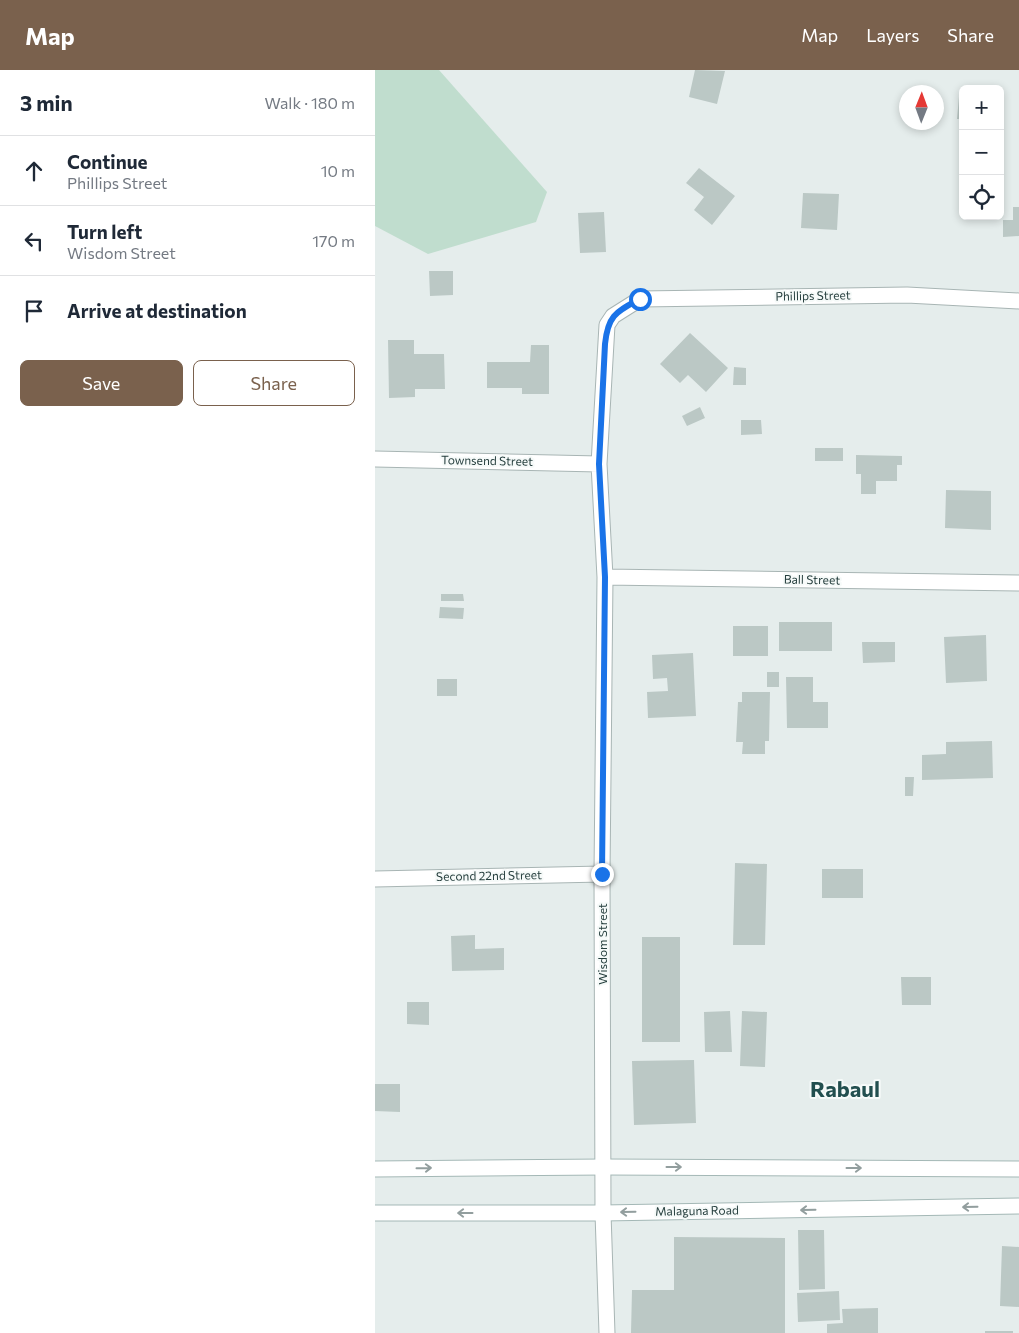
<!DOCTYPE html>
<meta charset="utf-8">
<style>
:root{--surface:#fff;--page:#f6f6f7;--text:#1f2937;--muted:#747a83;--line:#e0e1e3;--accent:#7a614d}
body{margin:0;font-family:Commissioner,sans-serif;background:var(--page);color:var(--text)}
.controls{position:absolute;right:15px;top:15px;display:grid;overflow:hidden;border-radius:8px;box-shadow:0 2px 8px #0003}
.controls button{width:45px;height:45px;display:grid;place-items:center;padding:0;border:0;border-bottom:1px solid var(--line);background:var(--surface);color:var(--text);font:25px sans-serif}
.compass{position:absolute;left:524px;top:15px;width:45px;height:45px;border-radius:50%;background:var(--surface);box-shadow:0 2px 8px #0003;rotate:1deg}
.stop{position:absolute;width:15px;height:15px;margin:-11px;border:4px solid #1a73e8;border-radius:50%;background:#fff}
.stop.end{background:#1a73e8;border-color:#fff;box-shadow:0 1px 5px #0008}
.list{margin:0;padding:0;list-style:none}
h2{display:flex;justify-content:space-between;align-items:center;height:65px;margin:0;padding:0 20px;font-size:21px}
h2 small{font-size:16px;font-weight:400;color:var(--muted)}
.list li{display:grid;grid-template-columns:32px 1fr auto;gap:15px;align-items:center;box-sizing:border-box;height:70px;padding:0 20px;border-top:1px solid var(--line)}
.list b{display:block;font-size:19px;white-space:nowrap}
.list p{margin:0;font-size:16px;white-space:nowrap;color:var(--muted)}
.list em{font-size:16px;font-style:normal;color:var(--muted)}
.actions{display:flex;gap:10px;padding:15px 20px}
.actions a{flex:1;padding:11px 0;border:1px solid var(--accent);border-radius:8px;text-align:center;font-size:18px;color:var(--accent)}
.actions .main{background:var(--accent);color:#fff}
.icon{flex:none;width:28px;height:28px;fill:none;stroke:currentColor;stroke-width:2;stroke-linecap:round;stroke-linejoin:round}
.map{position:relative;flex:none;width:644px;height:1263px;overflow:hidden}
header{display:flex;align-items:center;gap:30px;box-sizing:border-box;height:70px;padding:0 25px;background:var(--accent);color:#fff}
header strong{font-size:24px}
nav{display:flex;gap:28px;margin-inline-start:auto;font-size:18px}
main{display:flex}
aside{flex:1;background:var(--surface)}
.map>svg:first-child{display:block}
</style>
<header>
<strong>Map</strong>
<nav><a>Map</a><a>Layers</a><a>Share</a></nav>
</header>
<main>
<aside>
<h2>3 min<small>Walk · 180 m</small></h2>
<ul class="list">
<li><svg class="icon" aria-label="ahead" viewBox="0 0 24 24"><path d="M12 20V5M6 11l6-6 6 6"/></svg><div><b>Continue</b><p>Phillips Street</p></div><em>10 m</em></li>
<li><svg class="icon" aria-label="left" viewBox="0 0 24 24"><path d="M17 20v-9H6M10 6l-5 5 5 5"/></svg><div><b>Turn left</b><p>Wisdom Street</p></div><em>170 m</em></li>
<li><svg class="icon" aria-label="arrive" viewBox="0 0 24 24"><path d="M6 21V4h12l-3 4 3 4H6"/></svg><div><b>Arrive at destination</b></div></li>
</ul>
<div class="actions"><a class="main">Save</a><a>Share</a></div>
</aside>
<div class="map">
<svg width="644" height="1263" viewBox="0 0 644 1263">
<rect width="100%" height="100%" fill="#e5edec"/>
<!-- green -->
<path fill="#c0ddce" d="M0,0H64L172,122L161,152L53,184L0,156Z"/>
<!-- building -->
<path fill="#bbc8c5" d="M320,0L350,1L342,34L314,27Z
M584,27H588V49H582Z
M324,98L360,126L337,155L319,140L329,127L311,113Z
M428,123L464,124L462,160L426,158Z
M638,137H644V166L628,167V150H638Z
M229,142L231,182L205,183L203,143Z
M54,201H78V225L55,226Z
M315,263L353,298L331,322L313,305L305,313L285,294Z
M13,270H39V284H69L70,319H40V327L14,328Z
M156,275H174V324H147V318H112V292H155Z
M359,297L371,298V315H358Z
M325,337L330,348L312,356L307,346Z
M366,350H386L387,364L366,365Z
M440,378H468V391H440Z
M481,385L527,386V395H522V411H501V424H486V404H481Z
M571,420L616,421V460L570,458Z
M66,524H88L89,531H66Z
M65,537L89,538L88,549L64,548Z
M404,552H457V581H404Z
M358,556H393V586H358Z
M611,565L612,611L571,613L569,567Z
M487,572H520V592L488,593Z
M318,583L321,646L273,648L272,622L293,621L292,608L278,609L277,585Z
M392,602H404V617H392Z
M411,607H438V632H453V658H412Z
M62,609H82V626H62Z
M367,622H395L394,671H390V684H367L368,672H361L363,632H367Z
M617,671L618,708L547,710V685L571,684V672Z
M530,707H539L538,726H530Z
M360,793L392,794L390,875H358Z
M447,799H488V828H447Z
M100,865V879L129,878V900L77,901L76,866Z
M267,867H305V972H267Z
M526,907H556V935H527Z
M32,932H54V955L32,954Z
M355,941L357,982H330L329,942Z
M367,941L392,942L390,997L365,996Z
M319,990L321,1053L259,1055L257,991Z
M0,1014H25V1042L0,1041Z
M423,1160H449L450,1219L424,1220Z
M299,1167L410,1168V1263H256L257,1220H299Z
M627,1176L644,1177V1237L625,1236Z
M464,1221L465,1250L423,1252L422,1223Z
M503,1238V1263H452V1254L468,1253L467,1239Z
M610,1261H638V1263H610Z"/>
<g fill="none" stroke-linecap="round" stroke-linejoin="round">
<!-- street casing -->
<g stroke="#a8b5b4" stroke-width="17">
<path id="street" d="M0,389L224,394
M230,507L644,513
M0,809L227,804
M232,1263L228,1143L227,804L230,507L224,394L232,255L238,246L265,229L532,225L644,231"/>
</g>
<!-- secondary casing -->
<g stroke="#a4b8b6" stroke-width="17">
<path id="secondary" d="M0,1099L230,1097L644,1099
M0,1143H228L644,1136"/>
</g>
<!-- street -->
<use href="#street" stroke="#fff" stroke-width="15"/>
<!-- secondary -->
<use href="#secondary" stroke="#fff" stroke-width="15"/>
</g>
<!-- one-way arrows -->
<defs><path id="oneway-shaft" d="M-6 0H5M1.5-3L5.5 0L1.5 3" fill="none" stroke-width="1.6" stroke-linecap="round" stroke-linejoin="round" transform="scale(1.25)"/></defs>
<g stroke="#929e9e">
<use href="#oneway-shaft" transform="translate(299 1097)"/>
<use href="#oneway-shaft" transform="translate(49 1098) rotate(-1)"/>
<use href="#oneway-shaft" transform="translate(479 1098)"/>
<use href="#oneway-shaft" transform="translate(595 1137) rotate(179)"/>
<use href="#oneway-shaft" transform="translate(433 1140) rotate(179)"/>
<use href="#oneway-shaft" transform="translate(253 1142) rotate(179)"/>
<use href="#oneway-shaft" transform="translate(90 1143) rotate(-180)"/>
</g>
<g fill="none" stroke-linecap="round" stroke-linejoin="round">
<!-- route -->
<path stroke="#1a73e8" stroke-width="6" d="M227,804L230,507L224,394L230,274C233,245 241,242 265,229"/>
</g>
<g text-anchor="middle" stroke-width="4" stroke-linejoin="round" paint-order="stroke">
<!-- street labels -->
<g font-size="12" fill="#253e3d" stroke="#f6faf9">
<text transform="translate(438 226) rotate(-1)" y="4">Phillips Street</text>
<text transform="translate(112 391) rotate(1)" y="4">Townsend Street</text>
<text transform="translate(437 510) rotate(1)" y="4">Ball Street</text>
<text transform="translate(114 806) rotate(-1)" y="4">Second 22nd Street</text>
<text transform="translate(228 874) rotate(-90)" y="4">Wisdom Street</text>
<text transform="translate(322 1141) rotate(-1)" y="4">Malaguna Road</text>
</g>
<!-- town labels -->
<g font-size="22" font-weight="bold" fill="#224f4f" stroke="#f6faf9">
<text x="470" y="1027">Rabaul</text>
</g>
</g>
</svg>
<div class="controls">
<button>+</button>
<button>−</button>
<button><svg class="icon" aria-label="locate" viewBox="0 0 24 24"><circle cx="12" cy="12" r="6"/><path d="M12 2v4M12 18v4M2 12h4M18 12h4"/></svg></button>
</div>
<svg class="compass" viewBox="-18 -18 36 36"><path d="M0-13l5 13h-10z" fill="#e53935"/><path d="M0 13l5-13h-10z" fill="#747a83"/></svg>
<div class="stop" style="left:265px;top:229px"></div>
<div class="stop end" style="left:227px;top:804px"></div>
</div>
</main>
